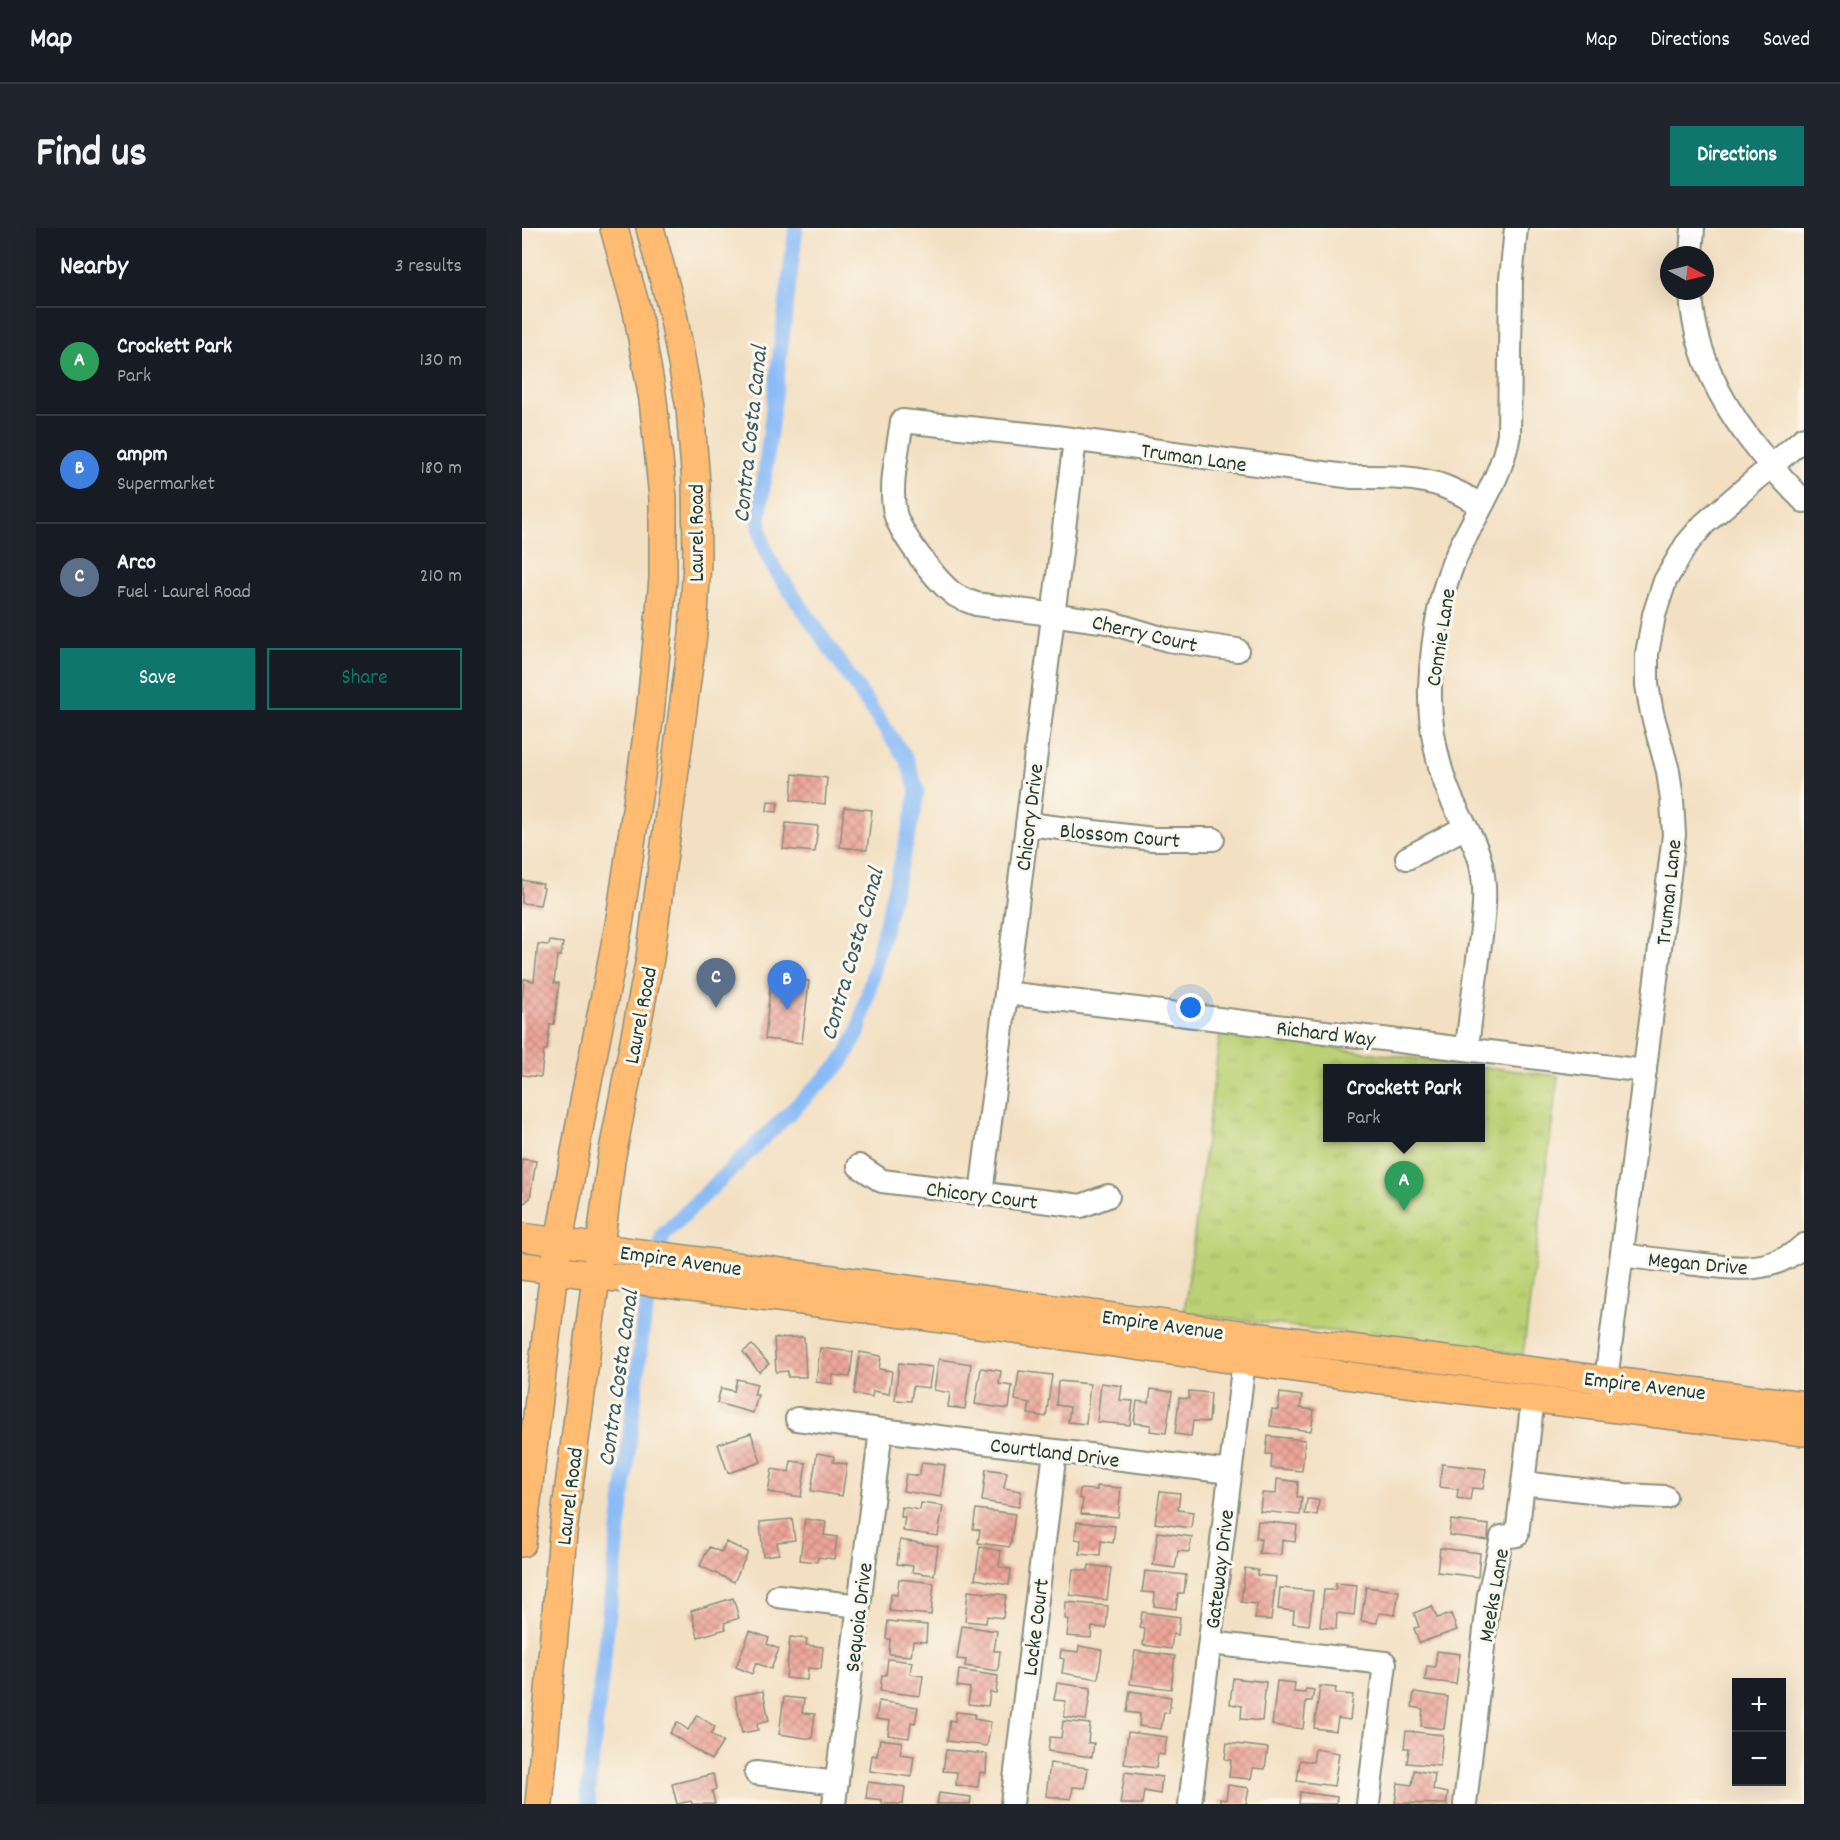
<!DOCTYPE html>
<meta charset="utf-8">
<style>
:root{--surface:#171b24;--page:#20242c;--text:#f1f3f6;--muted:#9ea1a6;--line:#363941;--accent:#0f766e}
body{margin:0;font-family:Dekko,sans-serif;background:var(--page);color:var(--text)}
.controls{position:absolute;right:18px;bottom:18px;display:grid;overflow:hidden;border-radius:0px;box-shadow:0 6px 24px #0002}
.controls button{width:54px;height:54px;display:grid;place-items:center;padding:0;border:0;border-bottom:2px solid var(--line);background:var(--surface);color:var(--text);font:30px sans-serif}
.compass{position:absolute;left:1138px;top:18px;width:54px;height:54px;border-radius:50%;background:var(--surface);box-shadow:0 6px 24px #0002;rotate:97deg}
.you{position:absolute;left:669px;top:780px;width:21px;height:21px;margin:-15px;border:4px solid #fff;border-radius:50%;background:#1a73e8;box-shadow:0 0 0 9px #1a73e833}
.badge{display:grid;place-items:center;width:39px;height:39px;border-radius:50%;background:var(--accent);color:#fff;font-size:20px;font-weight:700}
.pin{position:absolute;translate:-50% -50px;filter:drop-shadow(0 2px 3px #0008)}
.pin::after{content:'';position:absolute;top:32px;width:21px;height:18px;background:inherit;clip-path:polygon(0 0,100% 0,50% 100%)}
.popup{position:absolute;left:801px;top:836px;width:162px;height:78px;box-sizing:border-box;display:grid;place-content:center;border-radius:0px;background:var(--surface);filter:drop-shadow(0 2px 4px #0005);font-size:20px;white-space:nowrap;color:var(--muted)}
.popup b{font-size:22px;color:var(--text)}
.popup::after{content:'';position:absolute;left:50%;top:100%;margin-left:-12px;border:12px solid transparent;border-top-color:var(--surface)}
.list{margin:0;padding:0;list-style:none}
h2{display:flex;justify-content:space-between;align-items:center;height:78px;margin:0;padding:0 24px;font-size:26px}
h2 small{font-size:20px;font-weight:400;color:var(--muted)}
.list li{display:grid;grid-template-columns:39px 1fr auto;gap:18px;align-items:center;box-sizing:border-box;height:108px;padding:0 24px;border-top:2px solid var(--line)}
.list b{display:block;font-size:22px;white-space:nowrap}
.list p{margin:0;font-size:20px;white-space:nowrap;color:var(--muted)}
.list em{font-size:20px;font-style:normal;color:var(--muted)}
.actions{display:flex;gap:12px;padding:18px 24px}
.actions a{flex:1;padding:14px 0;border:2px solid var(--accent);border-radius:0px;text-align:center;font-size:21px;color:var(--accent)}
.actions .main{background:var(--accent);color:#fff}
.map{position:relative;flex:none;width:1282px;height:1576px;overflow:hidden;border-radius:0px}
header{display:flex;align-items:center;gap:36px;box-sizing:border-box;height:84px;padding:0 30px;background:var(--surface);border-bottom:2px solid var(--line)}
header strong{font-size:28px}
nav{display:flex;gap:33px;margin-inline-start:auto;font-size:21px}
.intro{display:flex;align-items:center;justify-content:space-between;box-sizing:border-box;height:144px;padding:0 36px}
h1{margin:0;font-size:42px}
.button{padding:15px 27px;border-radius:0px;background:var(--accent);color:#fff;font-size:21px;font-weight:700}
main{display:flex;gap:36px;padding:0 36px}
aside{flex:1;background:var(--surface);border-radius:0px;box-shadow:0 6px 24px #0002}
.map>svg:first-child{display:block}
</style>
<header>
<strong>Map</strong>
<nav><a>Map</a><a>Directions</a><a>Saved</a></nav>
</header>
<div class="intro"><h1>Find us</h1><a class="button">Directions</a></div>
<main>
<aside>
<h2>Nearby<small>3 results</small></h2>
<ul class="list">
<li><span class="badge" style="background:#2e9e5b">A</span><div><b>Crockett Park</b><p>Park</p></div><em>130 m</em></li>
<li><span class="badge" style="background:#3f7fe0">B</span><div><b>ampm</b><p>Supermarket</p></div><em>180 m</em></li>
<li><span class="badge" style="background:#5c6f8a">C</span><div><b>Arco</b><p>Fuel · Laurel Road</p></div><em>210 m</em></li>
</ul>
<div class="actions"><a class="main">Save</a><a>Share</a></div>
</aside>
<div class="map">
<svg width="1282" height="1576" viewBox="0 0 1282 1576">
<defs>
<pattern id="park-tufts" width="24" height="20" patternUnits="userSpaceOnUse" patternTransform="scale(1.5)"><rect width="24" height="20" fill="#bcd175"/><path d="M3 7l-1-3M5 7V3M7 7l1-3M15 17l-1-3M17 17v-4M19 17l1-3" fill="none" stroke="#a1b466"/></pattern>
<pattern id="building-cross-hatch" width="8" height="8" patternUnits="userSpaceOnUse" patternTransform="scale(1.5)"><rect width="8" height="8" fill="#eea599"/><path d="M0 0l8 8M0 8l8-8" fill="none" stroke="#c0887e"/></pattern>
</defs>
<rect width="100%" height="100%" fill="#fbf7ec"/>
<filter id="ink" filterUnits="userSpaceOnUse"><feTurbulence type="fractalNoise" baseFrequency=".0167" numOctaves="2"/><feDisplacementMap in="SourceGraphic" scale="12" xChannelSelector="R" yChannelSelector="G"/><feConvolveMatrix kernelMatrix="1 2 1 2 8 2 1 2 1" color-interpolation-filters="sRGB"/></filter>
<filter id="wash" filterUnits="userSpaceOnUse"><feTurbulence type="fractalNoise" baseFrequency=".008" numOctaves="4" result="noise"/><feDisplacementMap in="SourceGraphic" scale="24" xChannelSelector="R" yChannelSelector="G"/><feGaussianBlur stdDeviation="1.35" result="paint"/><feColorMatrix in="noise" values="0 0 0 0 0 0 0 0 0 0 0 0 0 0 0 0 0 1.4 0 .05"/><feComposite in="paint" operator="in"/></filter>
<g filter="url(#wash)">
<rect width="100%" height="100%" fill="#f3e0c3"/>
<!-- park -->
<path fill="url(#park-tufts)" stroke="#6e8754" stroke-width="1.5" fill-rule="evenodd" d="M698,806L1036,848L1001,1127L662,1085ZM958,840V910H806V840Z"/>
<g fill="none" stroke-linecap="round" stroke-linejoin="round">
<!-- canal -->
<path stroke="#89bbf6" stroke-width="15" d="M67,1576L66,1563L122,1090L141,1007L319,835L336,805L392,584L395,562L385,532L255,344C243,327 239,312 237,291L274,0"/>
</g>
<g id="blocks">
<!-- building -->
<path fill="url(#building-cross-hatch)" d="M271,546L305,550L303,576L269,572Z
M246,573L256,574L255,584L245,583Z
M322,579L350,582L345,622L318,619Z
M264,595L296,598L293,624L261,621Z
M0,652L21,656L20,659L22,660L18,677L0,675Z
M28,713L41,715L39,728H35L32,755H37L32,796H28L25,822H22L19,849L0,847V771L2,751L12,753L16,716L27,717Z
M249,749L287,753L280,815L243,811Z
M0,931L14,933L8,970L0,977Z
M282,1109L284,1149H266V1143L254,1144L252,1110Z
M230,1117L247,1136L237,1144L221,1124Z
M298,1120L331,1124L328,1149L311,1147L310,1156L294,1154Z
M338,1124L359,1128L357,1141L370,1143L367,1166L351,1163L350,1169L332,1166Z
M417,1131L449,1136L443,1181L426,1179L428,1165L412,1162Z
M377,1135L410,1139L407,1160L391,1158L389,1173L373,1172Z
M459,1140L479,1143L477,1156L490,1158L487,1181L453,1176Z
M497,1143L530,1147L524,1189L506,1186L508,1175L493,1172Z
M215,1151L235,1156L232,1167H236L231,1185L195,1175L199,1160L212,1163Z
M536,1153L568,1156L564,1196L546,1194L548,1179L534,1177Z
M579,1155L600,1158L598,1172L611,1173L608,1197L575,1194Z
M629,1161L650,1164L644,1205L628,1203L629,1197L612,1195L615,1173L627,1175Z
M667,1163L689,1165L687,1194L671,1193L669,1208L653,1206L657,1170L667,1171Z
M758,1165L780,1168L778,1180L792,1182L789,1203L748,1198L750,1181L756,1182Z
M229,1205L239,1234L206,1245L196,1216Z
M746,1208L783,1212L780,1243L749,1240L750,1226H744Z
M295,1225L312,1228L311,1234L325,1236L320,1268L289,1263Z
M269,1233L284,1235L279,1269L246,1264L250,1241L267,1244Z
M400,1234L423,1237L419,1269L381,1263L384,1246L397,1248Z
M920,1236L964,1241L961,1261L950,1260L948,1272L935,1270L936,1261L917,1259Z
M464,1241L485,1244L482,1260L499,1263L497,1279L460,1273Z
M755,1251L776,1254L775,1269H780L778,1287L738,1283L740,1265L754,1266Z
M575,1258L599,1260L596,1289L559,1286L561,1271L557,1270L558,1261L575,1262Z
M638,1263L658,1265L656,1282L671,1284L669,1300L633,1295Z
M785,1271L797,1272L795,1287L783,1286Z
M399,1275L421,1278L416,1308L381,1303L383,1289H379L380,1279L398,1282Z
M454,1281L493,1286L488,1319L456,1315L458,1302L451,1301Z
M270,1291L273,1312L255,1314L257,1326L241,1328L238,1294Z
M283,1291L304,1294L302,1307L315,1309L312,1331L296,1329L295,1334L278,1332Z
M929,1292L967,1297L966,1312L927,1307Z
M736,1293L775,1297L773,1314L760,1312L759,1327L737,1325L739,1311H734Z
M555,1294L593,1298L591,1315L579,1313L578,1328L558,1326L559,1312L553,1311Z
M636,1304L670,1309L667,1324L656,1323L653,1340L631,1337Z
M378,1312L416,1318L412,1347L390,1344L391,1338L375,1336Z
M204,1314L226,1324L212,1354L178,1338L187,1319L199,1324Z
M458,1319L479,1323L477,1339L489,1341L487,1357L453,1351Z
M918,1320L958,1325L956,1349L915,1344Z
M567,1337L589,1340L585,1372L548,1367L551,1341L566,1343Z
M723,1340L736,1342L735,1347L754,1349L749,1392L733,1391L735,1376L719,1374Z
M623,1343L664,1347L662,1365H656L654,1381L632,1378L633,1365L620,1364Z
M377,1351L412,1355L409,1387L367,1383L369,1366L375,1367Z
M814,1355L835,1357L832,1387L815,1385L814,1401L798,1399L802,1362H813Z
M844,1359L877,1363L873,1387L857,1385L855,1395L839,1393Z
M758,1360L791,1363L787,1397L771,1395L772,1383L756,1381Z
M446,1363L484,1367L481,1390L465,1388L464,1395L443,1393Z
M211,1370L217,1390L202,1395L204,1401L176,1409L169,1383Z
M544,1374L586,1378L584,1400L570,1399L569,1410L545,1408L547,1391H543Z
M910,1378L915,1390L929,1386L935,1402L897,1415L892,1400L897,1399L892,1385Z
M620,1384L658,1389L656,1407L651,1406L649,1421L621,1417L623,1401L618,1400Z
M366,1393L405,1397L404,1414L391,1413L389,1428L367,1426L368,1411H364Z
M440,1398L475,1403L472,1423H478L476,1443L443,1438L444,1432L435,1431Z
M228,1403L247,1410L245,1416L257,1421L249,1441L234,1435L230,1446L214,1439Z
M268,1409L285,1411L284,1417L301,1419L299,1441L286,1440L285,1452L264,1450Z
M557,1418L580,1422L576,1451L540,1445L542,1431L538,1430L539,1422L556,1424Z
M613,1423L653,1428L649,1461L608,1456Z
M915,1423L938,1426L934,1456L903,1452L905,1438L913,1439Z
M366,1431L390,1434L388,1446L401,1448L398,1468L358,1463L360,1447H364Z
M437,1442L476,1448L474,1465L468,1464L466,1478L446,1476L448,1460L435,1458Z
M711,1450L744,1454L740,1493L719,1491L720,1478L708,1476Z
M755,1453L773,1455L772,1464L783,1465L784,1461L792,1462L790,1473H784L781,1501L750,1497Z
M535,1455L569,1460L564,1492L542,1489L544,1473L532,1472Z
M798,1458L814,1460L813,1465L831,1467L828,1492L816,1490L814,1503L792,1500Z
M241,1463L247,1493L235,1496L236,1502L220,1505L213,1468Z
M608,1463L649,1469L647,1485L642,1484L639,1501L617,1498L618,1486L605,1484Z
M892,1464L926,1469L922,1501L899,1498L901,1481L890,1479Z
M262,1469L282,1471L280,1485L293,1486L290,1511L257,1506Z
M357,1473L396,1479L393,1495L389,1494L387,1510L366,1507L368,1493L354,1491Z
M434,1484L453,1486L452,1491L469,1494L465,1518L425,1513L428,1492L433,1493Z
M175,1487L193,1499L189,1506L201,1514L189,1532L148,1505L155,1494L166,1502Z
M541,1493L568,1496L566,1515H572L570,1529L526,1523L528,1509L539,1510Z
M884,1503L921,1507L918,1538L885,1535L887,1520H882Z
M606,1504L645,1509L642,1527L636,1526L634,1540L602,1536Z
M358,1511L380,1514L378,1526L392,1528L389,1549L348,1543L350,1527L355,1528Z
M705,1515L746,1520L743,1541L731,1540L729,1551L707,1549L709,1532L703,1531Z
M793,1521L817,1525L812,1558L775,1553L778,1532L791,1534Z
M424,1522L465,1526L464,1545L458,1544L456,1559L434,1557L435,1544L421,1543Z
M528,1535L566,1540L563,1560L551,1559L549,1571L524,1568Z
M892,1542L913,1546L911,1562L926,1565L924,1576L873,1575L876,1555L890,1557Z
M603,1544L640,1549L638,1566L622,1563L620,1576H598Z
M191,1546L194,1561L190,1563L193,1576H170L169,1573L155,1576L150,1556Z
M346,1554L383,1559L381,1576H360V1572L344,1570Z
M706,1557L727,1560L724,1576H698V1571L704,1572Z
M778,1564L815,1569L814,1576H777Z
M417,1565L449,1569L448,1576H415Z"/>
</g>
</g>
<g filter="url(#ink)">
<use href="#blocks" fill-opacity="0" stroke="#898e7c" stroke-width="1.5"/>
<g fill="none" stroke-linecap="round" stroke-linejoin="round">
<!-- minor casing -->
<g stroke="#898e7c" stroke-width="26">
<path id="minor" d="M1169,27L1171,0
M1169,63C1172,147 1225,216 1282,273
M715,422L646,412L586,394L454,376C447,373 439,371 433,367C415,354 378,306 373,285C367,258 376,222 380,193L534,209L831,249C860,249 893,248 921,258C934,263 947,270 959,277
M505,596L631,611H691
M885,630L944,599
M484,765L1123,843
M945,821C948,791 952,761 956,731C960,700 966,667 959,636C954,614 941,595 931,574C915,539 907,497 908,459C910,414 917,363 937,322C955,283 980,249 987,206L989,51L994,0
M337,938L360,953L559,978L586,968
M459,966L553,212
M1101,1027C1122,1030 1144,1033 1166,1035C1206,1040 1250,1048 1282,1017
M1082,1169L1152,607L1150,572L1146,543L1130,485L1125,457V426L1132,387L1143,353L1164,317L1182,296L1282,210
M275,1191L359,1202L708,1244
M1001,1255L1103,1267L1143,1269
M256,1368L337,1378
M688,1415L863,1435L846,1576
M234,1545L315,1555
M312,1576L359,1202
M490,1576L533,1223
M668,1576L724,1116
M943,1576L967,1367L980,1309L995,1307L1011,1170"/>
</g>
<!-- major casing -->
<g stroke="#898e7c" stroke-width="30">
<path id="major" d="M0,1009L725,1107L1282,1177
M0,1038L399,1088L851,1151L1282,1204
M0,1315L32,1042L63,868L97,697L128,487L141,351V270L131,172L115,83L92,0
M17,1576L41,1305L89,933L128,730L171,406L175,332L174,255L168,180L151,86L128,0"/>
</g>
<!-- minor -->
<use href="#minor" stroke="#fff" stroke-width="22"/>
<!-- major -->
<use href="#major" stroke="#ffbb71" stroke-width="27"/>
</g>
</g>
<g text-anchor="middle" stroke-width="6" stroke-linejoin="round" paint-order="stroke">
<!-- street labels -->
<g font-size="22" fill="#1f3d34" stroke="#fbf7ec">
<text transform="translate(672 228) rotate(8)" y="8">Truman Lane</text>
<text transform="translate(173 305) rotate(-90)" y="8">Laurel Road</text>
<text transform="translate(623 404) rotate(13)" y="8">Cherry Court</text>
<text transform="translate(917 409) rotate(-81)" y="8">Connie Lane</text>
<text transform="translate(506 589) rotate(-83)" y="8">Chicory Drive</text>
<text transform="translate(598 606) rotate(5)" y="8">Blossom Court</text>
<text transform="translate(1145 664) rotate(-84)" y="8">Truman Lane</text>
<text transform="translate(117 787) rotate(-79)" y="8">Laurel Road</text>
<text transform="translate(804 804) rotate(7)" y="8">Richard Way</text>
<text transform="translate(460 966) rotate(7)" y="8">Chicory Court</text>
<text transform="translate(159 1031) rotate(8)" y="8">Empire Avenue</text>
<text transform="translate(1176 1034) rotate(5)" y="8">Megan Drive</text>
<text transform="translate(641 1095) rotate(8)" y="8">Empire Avenue</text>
<text transform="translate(1123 1156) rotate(7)" y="8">Empire Avenue</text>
<text transform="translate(533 1223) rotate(7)" y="8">Courtland Drive</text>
<text transform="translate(46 1268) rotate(-83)" y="8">Laurel Road</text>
<text transform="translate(696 1341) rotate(-83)" y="8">Gateway Drive</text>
<text transform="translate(970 1367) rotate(-80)" y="8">Meeks Lane</text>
<text transform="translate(335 1389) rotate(-83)" y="8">Sequoia Drive</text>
<text transform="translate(512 1399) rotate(-83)" y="8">Locke Court</text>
</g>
<!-- water labels -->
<g font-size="24" font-style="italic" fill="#3a5c64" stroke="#fbf7ec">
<text transform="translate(227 206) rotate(-84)" y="8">Contra Costa Canal</text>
<text transform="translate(329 726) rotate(-74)" y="8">Contra Costa Canal</text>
<text transform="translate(95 1150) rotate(-82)" y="8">Contra Costa Canal</text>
</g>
</g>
</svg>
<div class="controls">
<button>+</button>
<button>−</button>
</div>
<svg class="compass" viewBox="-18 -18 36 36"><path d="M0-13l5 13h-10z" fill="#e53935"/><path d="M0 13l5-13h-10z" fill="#9ea1a6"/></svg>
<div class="you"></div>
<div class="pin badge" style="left:882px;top:983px;background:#2e9e5b">A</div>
<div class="popup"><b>Crockett Park</b>Park</div>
<div class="pin badge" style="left:265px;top:782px;background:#3f7fe0">B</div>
<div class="pin badge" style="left:194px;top:780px;background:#5c6f8a">C</div>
</div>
</main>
